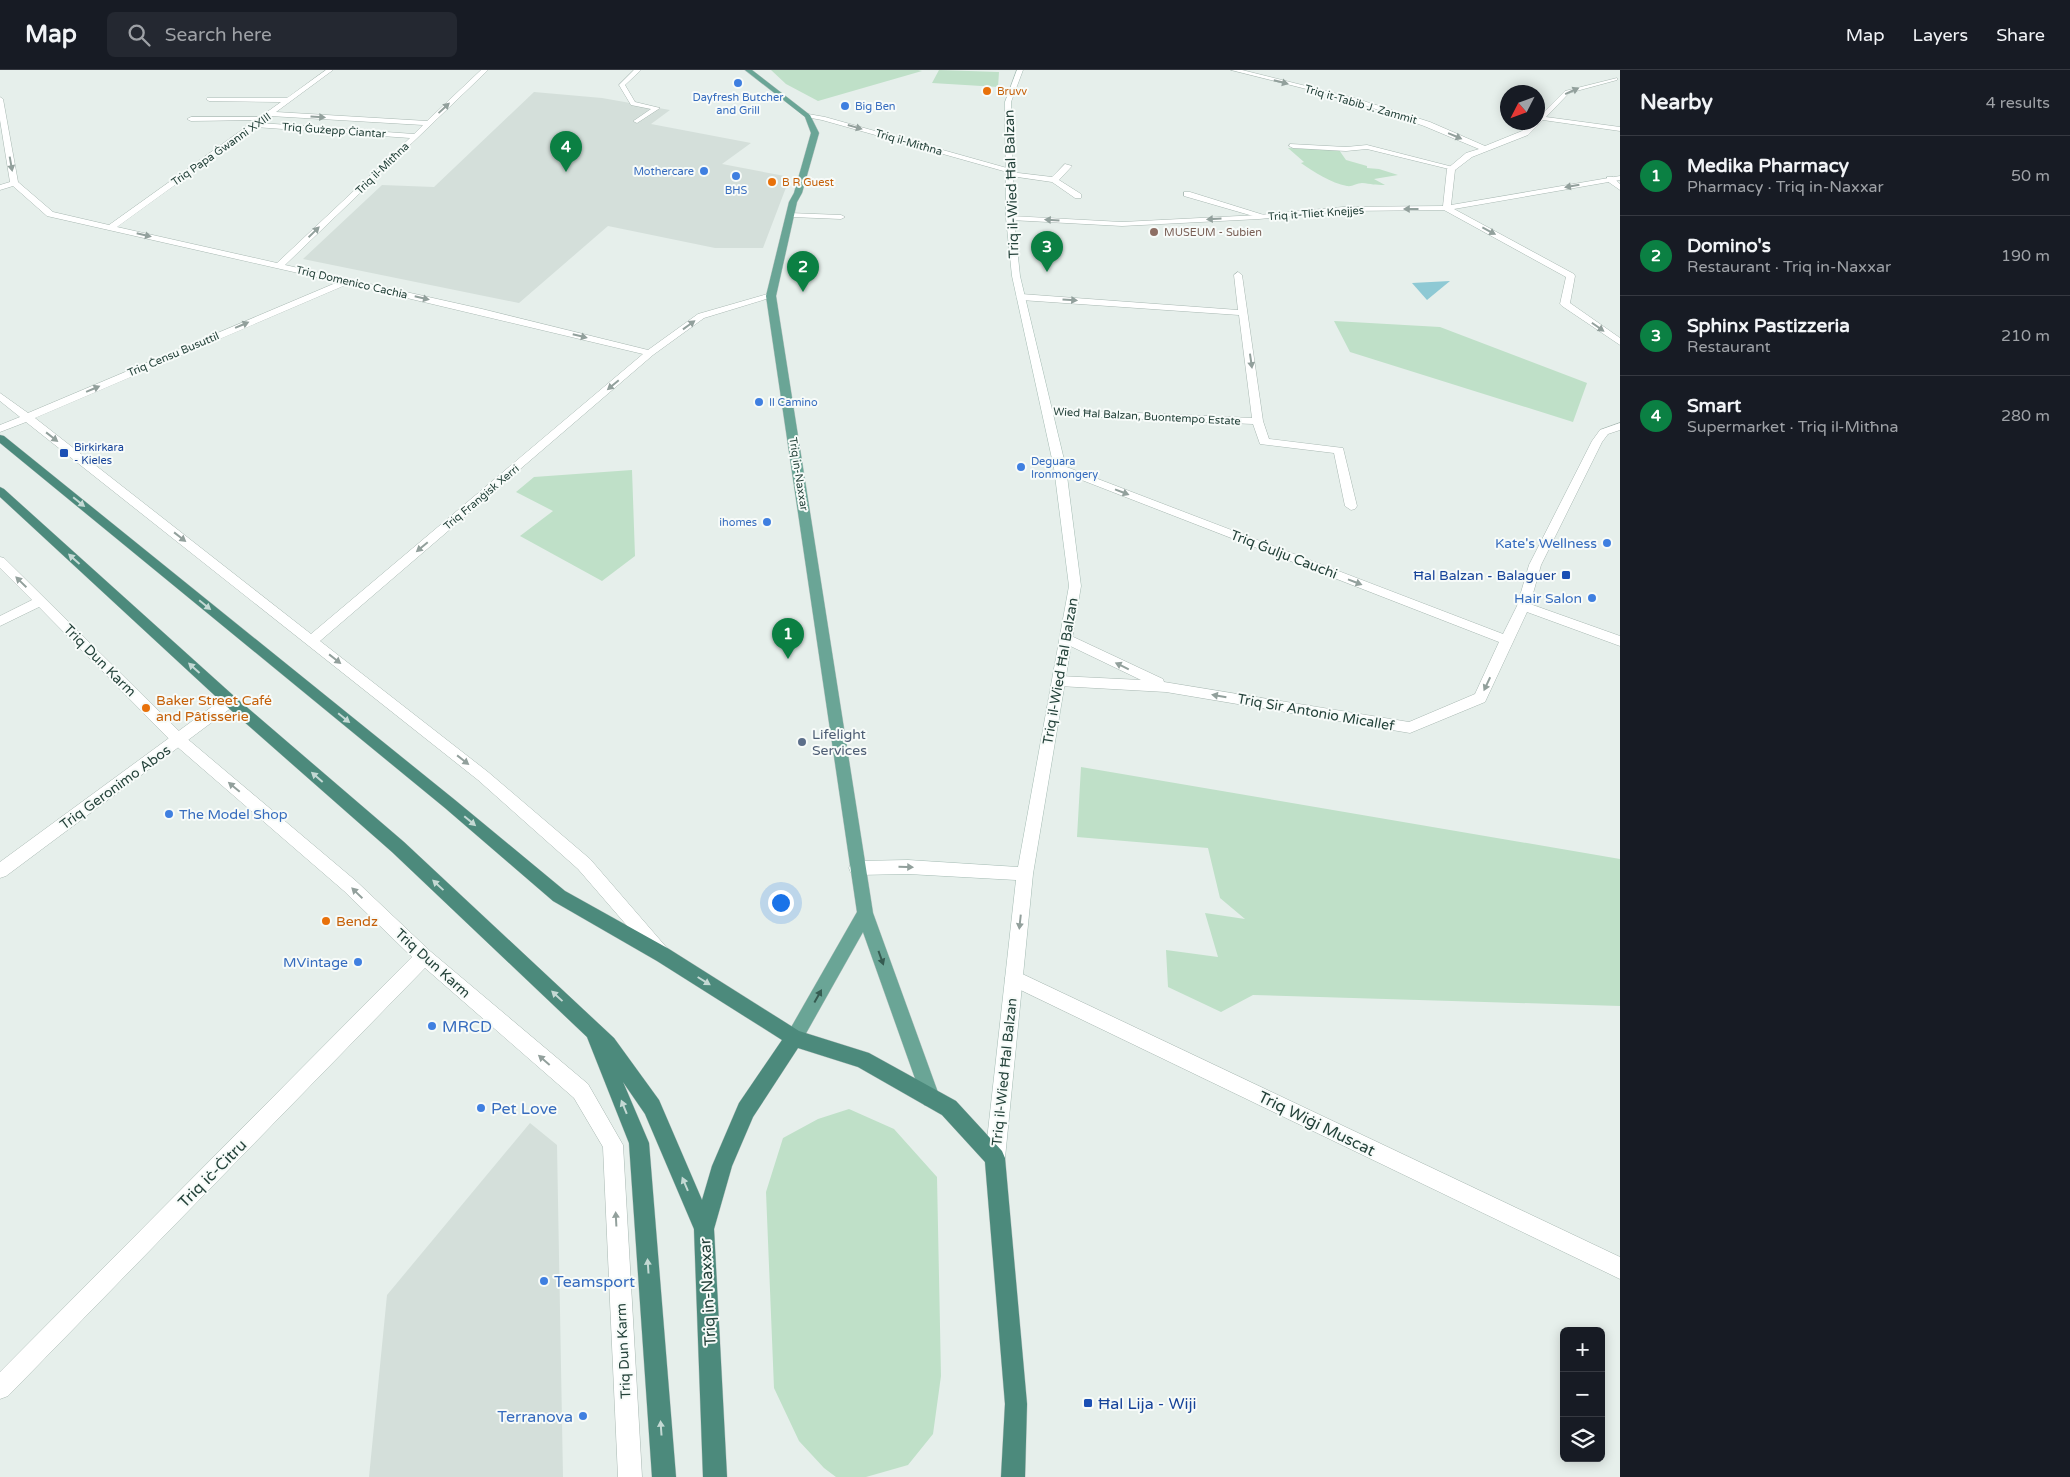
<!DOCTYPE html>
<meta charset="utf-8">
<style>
:root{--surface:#171b24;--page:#242831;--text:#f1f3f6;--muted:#9ea1a6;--line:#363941;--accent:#0b8043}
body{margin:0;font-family:"Varela Round",sans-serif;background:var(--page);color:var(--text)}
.controls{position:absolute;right:15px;bottom:15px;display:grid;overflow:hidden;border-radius:8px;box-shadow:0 2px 12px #0003}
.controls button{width:45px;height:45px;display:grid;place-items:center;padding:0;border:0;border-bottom:1px solid var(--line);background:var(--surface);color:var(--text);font:25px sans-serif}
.compass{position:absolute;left:1500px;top:15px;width:45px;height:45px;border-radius:50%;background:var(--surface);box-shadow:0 2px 12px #0003;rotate:228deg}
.you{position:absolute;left:780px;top:832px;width:18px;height:18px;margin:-12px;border:4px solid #fff;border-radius:50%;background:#1a73e8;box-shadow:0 0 0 8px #1a73e833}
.badge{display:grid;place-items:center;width:32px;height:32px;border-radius:50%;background:var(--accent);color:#fff;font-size:16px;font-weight:700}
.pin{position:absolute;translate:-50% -41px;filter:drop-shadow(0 1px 2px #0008)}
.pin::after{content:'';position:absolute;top:26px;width:18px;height:15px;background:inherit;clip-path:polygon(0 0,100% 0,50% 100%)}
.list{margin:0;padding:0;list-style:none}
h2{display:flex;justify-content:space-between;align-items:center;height:65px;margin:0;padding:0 20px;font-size:21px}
h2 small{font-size:16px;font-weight:400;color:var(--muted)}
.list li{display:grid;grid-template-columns:32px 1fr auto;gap:15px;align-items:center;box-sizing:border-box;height:80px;padding:0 20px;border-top:1px solid var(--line)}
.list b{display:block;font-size:19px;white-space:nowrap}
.list p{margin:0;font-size:16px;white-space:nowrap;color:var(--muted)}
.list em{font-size:16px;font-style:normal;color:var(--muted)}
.icon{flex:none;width:28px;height:28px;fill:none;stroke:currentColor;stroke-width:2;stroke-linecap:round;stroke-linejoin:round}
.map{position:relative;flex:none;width:1620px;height:1407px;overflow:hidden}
header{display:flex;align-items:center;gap:30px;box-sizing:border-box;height:70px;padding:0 25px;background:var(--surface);border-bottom:1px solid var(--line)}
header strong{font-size:24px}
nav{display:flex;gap:28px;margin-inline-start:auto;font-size:18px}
.search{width:350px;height:45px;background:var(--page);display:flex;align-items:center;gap:12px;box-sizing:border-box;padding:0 18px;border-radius:8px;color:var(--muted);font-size:19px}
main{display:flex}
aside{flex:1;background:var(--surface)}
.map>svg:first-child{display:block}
</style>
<header>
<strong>Map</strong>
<div class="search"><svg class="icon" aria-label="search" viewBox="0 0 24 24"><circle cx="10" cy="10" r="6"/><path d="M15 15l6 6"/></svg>Search here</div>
<nav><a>Map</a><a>Layers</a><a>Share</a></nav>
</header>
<main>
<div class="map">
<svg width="1620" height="1407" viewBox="0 0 1620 1407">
<rect width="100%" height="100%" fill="#e6efeb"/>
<!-- built -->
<path fill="#d4dfda" d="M534,22L602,28L670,40L651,54L751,73L722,94L790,107L763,178H715L608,156L519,233L303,189L382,115L434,117Z
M530,1053L557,1075L563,1407H369L387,1225Z"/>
<!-- green -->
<path fill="#bfe0c8" d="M771,0H918L922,1L818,31L786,14Z
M939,0L999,2L998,17L932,13Z
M1288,78L1339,80L1346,90L1367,96V98L1379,99L1398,105L1374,109L1385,115C1375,115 1371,114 1362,113C1357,113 1352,117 1347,116C1331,113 1314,102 1301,93L1304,92Z
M1334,251L1440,257L1587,313L1573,352L1350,282Z
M632,400L635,486L602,511L520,466L553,441L516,422L534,407Z
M1081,697L1620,789V936L1253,925L1221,942L1168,917L1166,880L1218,887L1205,843L1245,849L1220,828L1208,778L1077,767Z
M849,1039L894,1059L937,1107L941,1306L933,1364L908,1395L866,1407H836L824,1398L799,1371L774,1318L766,1122L783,1068L818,1049Z"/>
<!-- water -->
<path fill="#8ec9d4" d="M1450,211L1427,230L1412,213Z"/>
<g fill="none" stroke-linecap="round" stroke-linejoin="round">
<!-- service casing -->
<g stroke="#a8b8b2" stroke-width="1">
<path id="service" d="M634,0H641L625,15L635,32L660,38L637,53L633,51L635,50L651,39L631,35L619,15Z
M262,47L266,49L264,50L191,51L187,49L191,47Z
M1290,74L1346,77L1367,75L1457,98L1453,100L1367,79L1346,81L1293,78L1289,76Z
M1065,94L1072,96L1059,110L1081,124V128H1075L1052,112L1010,106L1006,104L1010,102L1052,107Z
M1607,107H1613L1620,114V120L1607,111Z
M1184,122H1190L1267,146L1260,148L1184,126Z
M789,143L841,145L845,147L841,149L792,147H789Z"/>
</g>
<!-- minor casing -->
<g stroke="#a8b8b2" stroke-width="1">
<path id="minor" d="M326,0H333L276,42L427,51L481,0H488L285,195L482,239L648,280L698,244L771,223L776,226L704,248L653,285L320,571L488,702L590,789L667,878L670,883L667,888L661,891L655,888L578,799L478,710L26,352L0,362V355L20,347L0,331V323L28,343L338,212L47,146L13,116L0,120V115L10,112L0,50V27L3,29L18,112L53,142L109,155L281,32L209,31L206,29L207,28H287ZM270,46L423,55L414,64L260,53ZM255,57L410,68L277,193L117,157ZM348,214L643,284L311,564L35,348Z
M1231,0H1242L1354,28L1430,52L1485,76L1522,61L1531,52H1538V48L1565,21L1617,8V10L1569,23L1546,47L1620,57V61L1543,50L1528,65L1472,87L1455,100L1451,135L1620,106V110L1454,139L1574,204L1575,206L1570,233L1620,268V275L1562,236L1560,234L1566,207L1444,140L1343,141L1259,149L1122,156L1010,150L1006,148L1010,146L1122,152L1259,145L1343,137L1443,136L1447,99L1466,83L1479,79L1424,56L1350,30Z
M808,44L825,47L1014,100L1007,102L822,50L806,47V45Z
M1238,202L1242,205L1263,351L1269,369L1343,378L1357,436L1355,439L1351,440L1345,436L1334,383L1260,374L1253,354L1047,345L1042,342L1047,339L1252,348L1239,245L1021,230L1016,227L1021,224L1238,240L1234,205Z
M1620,353V360L1608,364L1602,372L1541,495L1530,534L1620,566V576L1527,542L1485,632L1410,663L1166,622L1059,616L1054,615L1052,611L1054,607L1059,606L1141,610L1062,572L1060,569L1062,566L1067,564L1163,609L1164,612L1409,652L1475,624L1499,572L1056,400L1054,398L1056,396H1064L1503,564L1517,536L1529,495L1592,371L1600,360Z
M0,487L4,488L184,666L356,811L430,881L588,1014L623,1075L642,1407H618L603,1077L574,1028L425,898L8,1326L0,1329V1302L412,887L344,821L174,674L39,537L0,556V546L32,530L0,498Z
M1014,900L1620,1187V1209L1008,914L1005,908L1008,902Z"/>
</g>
<!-- tertiary casing -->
<g stroke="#a8b8b2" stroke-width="1">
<path id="tertiary" d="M230,626L235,627L237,631L235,635L6,806L0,808V792L225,627Z"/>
</g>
<!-- secondary casing -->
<g stroke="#a4bbb3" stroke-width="1">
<path id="secondary" d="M1017,0H1023L1011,32L1014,148L1020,206L1066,398L1081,516L1033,804L1005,1088L1002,1095L995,1098L988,1095L985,1088L1016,810L908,804L857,805L851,803L849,798L851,793L857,791L908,790L1018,797L1069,516L1054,398L1012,206L1006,148L1005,32Z"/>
</g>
<!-- primary casing -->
<g stroke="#c2cac8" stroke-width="1">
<path id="primary" d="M745,0H752L810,45L819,63L802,123L797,132L776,226L873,843L940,1028L938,1035L931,1037L924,1035L922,1028L863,862L800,974L794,977L788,974L785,968L857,842L766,226L789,132L794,123L811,63L805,47Z"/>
</g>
<!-- trunk casing -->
<g stroke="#c2cac8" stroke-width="1">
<path id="trunk" d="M0,365L4,366L455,730L565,821L669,879L799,961L869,983L956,1031L1002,1081L1005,1088L1027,1334L1025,1407H1001L1005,1334L985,1092L942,1045L858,997L798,978L753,1047L732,1096L714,1159L727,1407H703L694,1159L645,1044L623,1012L649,1073L676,1407H652L629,1073L587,967L392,782L225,635L0,427V417L4,419L235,627L404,772L614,968L659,1030L702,1130L712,1096L739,1033L782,970L657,891L553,831L445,738L0,373Z"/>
</g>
<!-- service -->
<use href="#service" fill="#fff" fill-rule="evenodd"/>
<!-- minor -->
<use href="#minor" fill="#fff" fill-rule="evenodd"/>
<!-- tertiary -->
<use href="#tertiary" fill="#fff" fill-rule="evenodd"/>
<!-- secondary -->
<use href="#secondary" fill="#fff" fill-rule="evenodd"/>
<!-- primary -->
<use href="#primary" fill="#6aa596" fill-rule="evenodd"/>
<!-- trunk -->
<use href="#trunk" fill="#4c8a7c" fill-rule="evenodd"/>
</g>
<!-- one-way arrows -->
<defs><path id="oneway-solid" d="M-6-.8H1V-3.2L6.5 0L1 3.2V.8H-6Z" transform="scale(1.25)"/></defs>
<g fill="#92a09c">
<use href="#oneway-solid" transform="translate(1281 12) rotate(14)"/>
<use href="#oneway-solid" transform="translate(1572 21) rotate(-24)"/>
<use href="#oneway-solid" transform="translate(444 38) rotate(-43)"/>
<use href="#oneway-solid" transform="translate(318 47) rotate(3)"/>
<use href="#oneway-solid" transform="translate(855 57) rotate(16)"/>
<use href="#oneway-solid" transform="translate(1455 66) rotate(23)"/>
<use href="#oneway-solid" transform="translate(11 94) rotate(80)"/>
<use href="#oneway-solid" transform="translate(1572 116) rotate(170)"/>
<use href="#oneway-solid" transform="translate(1411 139) rotate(180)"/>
<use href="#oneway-solid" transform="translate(1214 149) rotate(177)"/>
<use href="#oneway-solid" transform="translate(1052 150) rotate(-177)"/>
<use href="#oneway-solid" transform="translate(1489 161) rotate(28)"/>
<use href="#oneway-solid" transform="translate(314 162) rotate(-44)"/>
<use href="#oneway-solid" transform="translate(144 165) rotate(13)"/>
<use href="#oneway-solid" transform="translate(422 228) rotate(13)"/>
<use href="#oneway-solid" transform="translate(1070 230) rotate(4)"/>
<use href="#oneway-solid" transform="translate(242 255) rotate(-23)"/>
<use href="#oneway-solid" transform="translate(689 255) rotate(-36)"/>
<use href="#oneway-solid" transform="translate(1598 257) rotate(35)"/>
<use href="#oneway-solid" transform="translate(580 266) rotate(14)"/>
<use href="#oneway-solid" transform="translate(1251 291) rotate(82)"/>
<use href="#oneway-solid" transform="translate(613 315) rotate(140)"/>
<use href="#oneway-solid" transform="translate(93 319) rotate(-23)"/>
<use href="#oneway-solid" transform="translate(52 367) rotate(38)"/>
<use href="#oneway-solid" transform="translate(1122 422) rotate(21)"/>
<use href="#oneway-solid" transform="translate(180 467) rotate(38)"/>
<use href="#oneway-solid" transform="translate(422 477) rotate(140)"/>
<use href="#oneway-solid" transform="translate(21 512) rotate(-136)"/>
<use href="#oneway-solid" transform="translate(1355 512) rotate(21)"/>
<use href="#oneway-solid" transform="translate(335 589) rotate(38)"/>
<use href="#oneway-solid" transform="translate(1122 596) rotate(-154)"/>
<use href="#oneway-solid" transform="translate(1487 614) rotate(115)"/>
<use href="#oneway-solid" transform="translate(1219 626) rotate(-170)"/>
<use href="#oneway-solid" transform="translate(463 690) rotate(38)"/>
<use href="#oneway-solid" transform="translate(234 717) rotate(-140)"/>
<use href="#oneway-solid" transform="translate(906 797) rotate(1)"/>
<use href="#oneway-solid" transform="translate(357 823) rotate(-136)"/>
<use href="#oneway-solid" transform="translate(1020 852) rotate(96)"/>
<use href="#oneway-solid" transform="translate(544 990) rotate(-139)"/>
<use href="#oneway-solid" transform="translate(616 1149) rotate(-93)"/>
</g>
<g fill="#c4d9d4">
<use href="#oneway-solid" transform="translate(79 432) rotate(39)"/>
<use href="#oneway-solid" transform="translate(74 489) rotate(-138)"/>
<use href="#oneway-solid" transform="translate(205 535) rotate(39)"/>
<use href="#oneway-solid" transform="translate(194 598) rotate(-138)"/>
<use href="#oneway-solid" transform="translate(344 648) rotate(39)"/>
<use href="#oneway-solid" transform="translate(317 707) rotate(-139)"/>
<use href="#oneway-solid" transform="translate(470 751) rotate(40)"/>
<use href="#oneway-solid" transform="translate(438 815) rotate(-137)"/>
<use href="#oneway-solid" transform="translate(704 911) rotate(32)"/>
<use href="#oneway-solid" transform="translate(557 926) rotate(-137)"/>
<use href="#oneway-solid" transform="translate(624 1037) rotate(-112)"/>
<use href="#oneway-solid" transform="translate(685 1114) rotate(-113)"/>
<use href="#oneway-solid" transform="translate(648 1196) rotate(-94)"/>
<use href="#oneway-solid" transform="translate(661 1358) rotate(-94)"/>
</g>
<g fill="#365b51">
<use href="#oneway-solid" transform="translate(881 888) rotate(70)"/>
<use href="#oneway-solid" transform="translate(818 926) rotate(-61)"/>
</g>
<!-- markers -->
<g fill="#3f7fe0" stroke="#f7fbf9" stroke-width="2">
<circle cx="738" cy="13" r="5"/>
<circle cx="845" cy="36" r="5"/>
<circle cx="704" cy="101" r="5"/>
<circle cx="736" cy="106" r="5"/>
<circle cx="759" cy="332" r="5"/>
<circle cx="1021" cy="397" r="5"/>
<circle cx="767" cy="452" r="5"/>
<circle cx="1607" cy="473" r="5"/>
<circle cx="1592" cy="528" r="5"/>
<circle cx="169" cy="744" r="5"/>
<circle cx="358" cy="892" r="5"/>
<circle cx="432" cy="956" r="5"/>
<circle cx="481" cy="1038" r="5"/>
<circle cx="544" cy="1211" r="5"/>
<circle cx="583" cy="1346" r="5"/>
</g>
<g fill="#e8710a" stroke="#f7fbf9" stroke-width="2">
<circle cx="987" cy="21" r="5"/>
<circle cx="772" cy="112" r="5"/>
<circle cx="146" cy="638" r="5"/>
<circle cx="326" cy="851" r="5"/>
</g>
<circle fill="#8d6e63" stroke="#f7fbf9" stroke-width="2" cx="1154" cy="162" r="5"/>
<g fill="#1a4fb4" stroke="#f7fbf9" stroke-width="2">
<rect x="59" y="378" width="10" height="10" rx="2.5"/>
<rect x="1561" y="500" width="10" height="10" rx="2.5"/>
<rect x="1083" y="1328" width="10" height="10" rx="2.5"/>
</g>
<circle fill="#5c6f8a" stroke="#f7fbf9" stroke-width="2" cx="802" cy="672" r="5"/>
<g text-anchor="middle" stroke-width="4" stroke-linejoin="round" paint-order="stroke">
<!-- far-food labels -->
<g font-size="11" fill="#c56008" stroke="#f7fbf9" text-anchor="start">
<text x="997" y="25">Bruvv</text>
<text x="782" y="116">B R Guest</text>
</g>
<!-- far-shop labels -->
<g font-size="11" fill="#366cbe" stroke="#f7fbf9" text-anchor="start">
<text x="738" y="31" text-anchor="middle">Dayfresh Butcher<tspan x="738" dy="13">and Grill</tspan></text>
<text x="855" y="40">Big Ben</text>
<text x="694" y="105" text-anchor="end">Mothercare</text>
<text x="736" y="124" text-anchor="middle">BHS</text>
<text x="769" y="336">Il Camino</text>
<text x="1031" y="395">Deguara<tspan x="1031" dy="13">Ironmongery</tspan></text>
<text x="757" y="456" text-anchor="end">ihomes</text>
</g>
<!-- far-street labels -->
<g font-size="11" fill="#24423a" stroke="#f7fbf9">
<text transform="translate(1361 34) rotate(16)" y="4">Triq it-Tabib J. Zammit</text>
<text transform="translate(334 60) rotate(4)" y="4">Triq Ġużepp Ċiantar</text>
<text transform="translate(909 72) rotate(16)" y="4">Triq il-Mitħna</text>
<text transform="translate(221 79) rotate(-35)" y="4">Triq Papa Ġwanni XXIII</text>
<text transform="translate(382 98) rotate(-44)" y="4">Triq il-Mitħna</text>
<text transform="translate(1316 143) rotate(-4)" y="4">Triq it-Tliet Knejjes</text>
<text transform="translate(352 212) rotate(13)" y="4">Triq Domenico Cachia</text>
<text transform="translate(173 284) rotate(-23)" y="4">Triq Ċensu Busuttil</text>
<text transform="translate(1147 346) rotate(3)" y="4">Wied Ħal Balzan, Buontempo Estate</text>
<text transform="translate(799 404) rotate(81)" y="4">Triq in-Naxxar</text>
<text transform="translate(481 427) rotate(-40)" y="4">Triq Franġisk Xerri</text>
</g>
<!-- far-education labels -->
<g font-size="11" fill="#785e54" stroke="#f7fbf9" text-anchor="start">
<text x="1164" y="166">MUSEUM - Subien</text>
</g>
<!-- far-transit labels -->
<g font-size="11" fill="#164399" stroke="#f7fbf9" text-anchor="start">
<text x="74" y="381">Birkirkara<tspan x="74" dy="13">- Kieles</tspan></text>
</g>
<!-- street labels -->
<g font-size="14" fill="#24423a" stroke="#f7fbf9">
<text transform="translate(1011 114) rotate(-92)" y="5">Triq il-Wied Ħal Balzan</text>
<text transform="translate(1284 484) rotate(21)" y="5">Triq Ġulju Cauchi</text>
<text transform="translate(100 590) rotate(45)" y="5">Triq Dun Karm</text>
<text transform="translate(1060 601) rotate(-80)" y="5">Triq il-Wied Ħal Balzan</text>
<text transform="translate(1316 642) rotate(10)" y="5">Triq Sir Antonio Micallef</text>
<text transform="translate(115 717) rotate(-36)" y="5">Triq Geronimo Abos</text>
<text transform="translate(433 893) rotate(42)" y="5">Triq Dun Karm</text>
<text transform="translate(1004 1002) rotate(-84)" y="5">Triq il-Wied Ħal Balzan</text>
<text transform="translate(623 1281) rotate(-93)" y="5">Triq Dun Karm</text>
</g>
<!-- shop labels -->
<g font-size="14" fill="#366cbe" stroke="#f7fbf9" text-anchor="end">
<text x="1597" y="478">Kate's Wellness</text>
<text x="1582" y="533">Hair Salon</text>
<text x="179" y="749" text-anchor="start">The Model Shop</text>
<text x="348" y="897">MVintage</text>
</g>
<!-- transit labels -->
<g font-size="14" fill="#164399" stroke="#f7fbf9" text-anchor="end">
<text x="1556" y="510">Ħal Balzan - Balaguer</text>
</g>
<!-- food labels -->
<g font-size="14" fill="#c56008" stroke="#f7fbf9" text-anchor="start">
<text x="156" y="635">Baker Street Café<tspan x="156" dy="16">and Pâtisserie</tspan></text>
<text x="336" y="856">Bendz</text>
</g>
<!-- service labels -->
<g font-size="14" fill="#4e5e75" stroke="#f7fbf9" text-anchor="start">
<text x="812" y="669">Lifelight<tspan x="812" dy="16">Services</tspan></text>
</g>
<!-- near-shop labels -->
<g font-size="16" fill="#366cbe" stroke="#f7fbf9" text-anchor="start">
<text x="442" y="962">MRCD</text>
<text x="491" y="1044">Pet Love</text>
<text x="554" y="1217">Teamsport</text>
<text x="573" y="1352" text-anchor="end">Terranova</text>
</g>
<!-- near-street labels -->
<g font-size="16" fill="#24423a" stroke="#f7fbf9">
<text transform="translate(1317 1053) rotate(26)" y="6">Triq Wiġi Muscat</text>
<text transform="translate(212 1103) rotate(-45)" y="6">Triq iċ-Ċitru</text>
<text transform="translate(707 1222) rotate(-93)" y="6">Triq in-Naxxar</text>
</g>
<!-- near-transit labels -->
<g font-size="16" fill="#164399" stroke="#f7fbf9" text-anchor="start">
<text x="1098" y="1339">Ħal Lija - Wiji</text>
</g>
</g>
</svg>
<div class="controls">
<button>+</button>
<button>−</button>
<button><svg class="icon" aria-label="layers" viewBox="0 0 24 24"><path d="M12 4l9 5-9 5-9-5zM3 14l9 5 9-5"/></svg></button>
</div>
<svg class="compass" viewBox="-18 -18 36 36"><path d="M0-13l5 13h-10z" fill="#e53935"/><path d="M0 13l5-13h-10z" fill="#9ea1a6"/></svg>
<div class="you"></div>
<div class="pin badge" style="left:788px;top:589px">1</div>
<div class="pin badge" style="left:803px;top:222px">2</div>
<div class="pin badge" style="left:1047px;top:202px">3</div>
<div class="pin badge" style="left:566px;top:102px">4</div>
</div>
<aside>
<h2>Nearby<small>4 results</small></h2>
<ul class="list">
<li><span class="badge">1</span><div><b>Medika Pharmacy</b><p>Pharmacy · Triq in-Naxxar</p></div><em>50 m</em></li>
<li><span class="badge">2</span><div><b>Domino's</b><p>Restaurant · Triq in-Naxxar</p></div><em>190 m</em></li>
<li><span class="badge">3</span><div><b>Sphinx Pastizzeria</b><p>Restaurant</p></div><em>210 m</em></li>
<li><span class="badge">4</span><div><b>Smart</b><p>Supermarket · Triq il-Mitħna</p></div><em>280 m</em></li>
</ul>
</aside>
</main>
